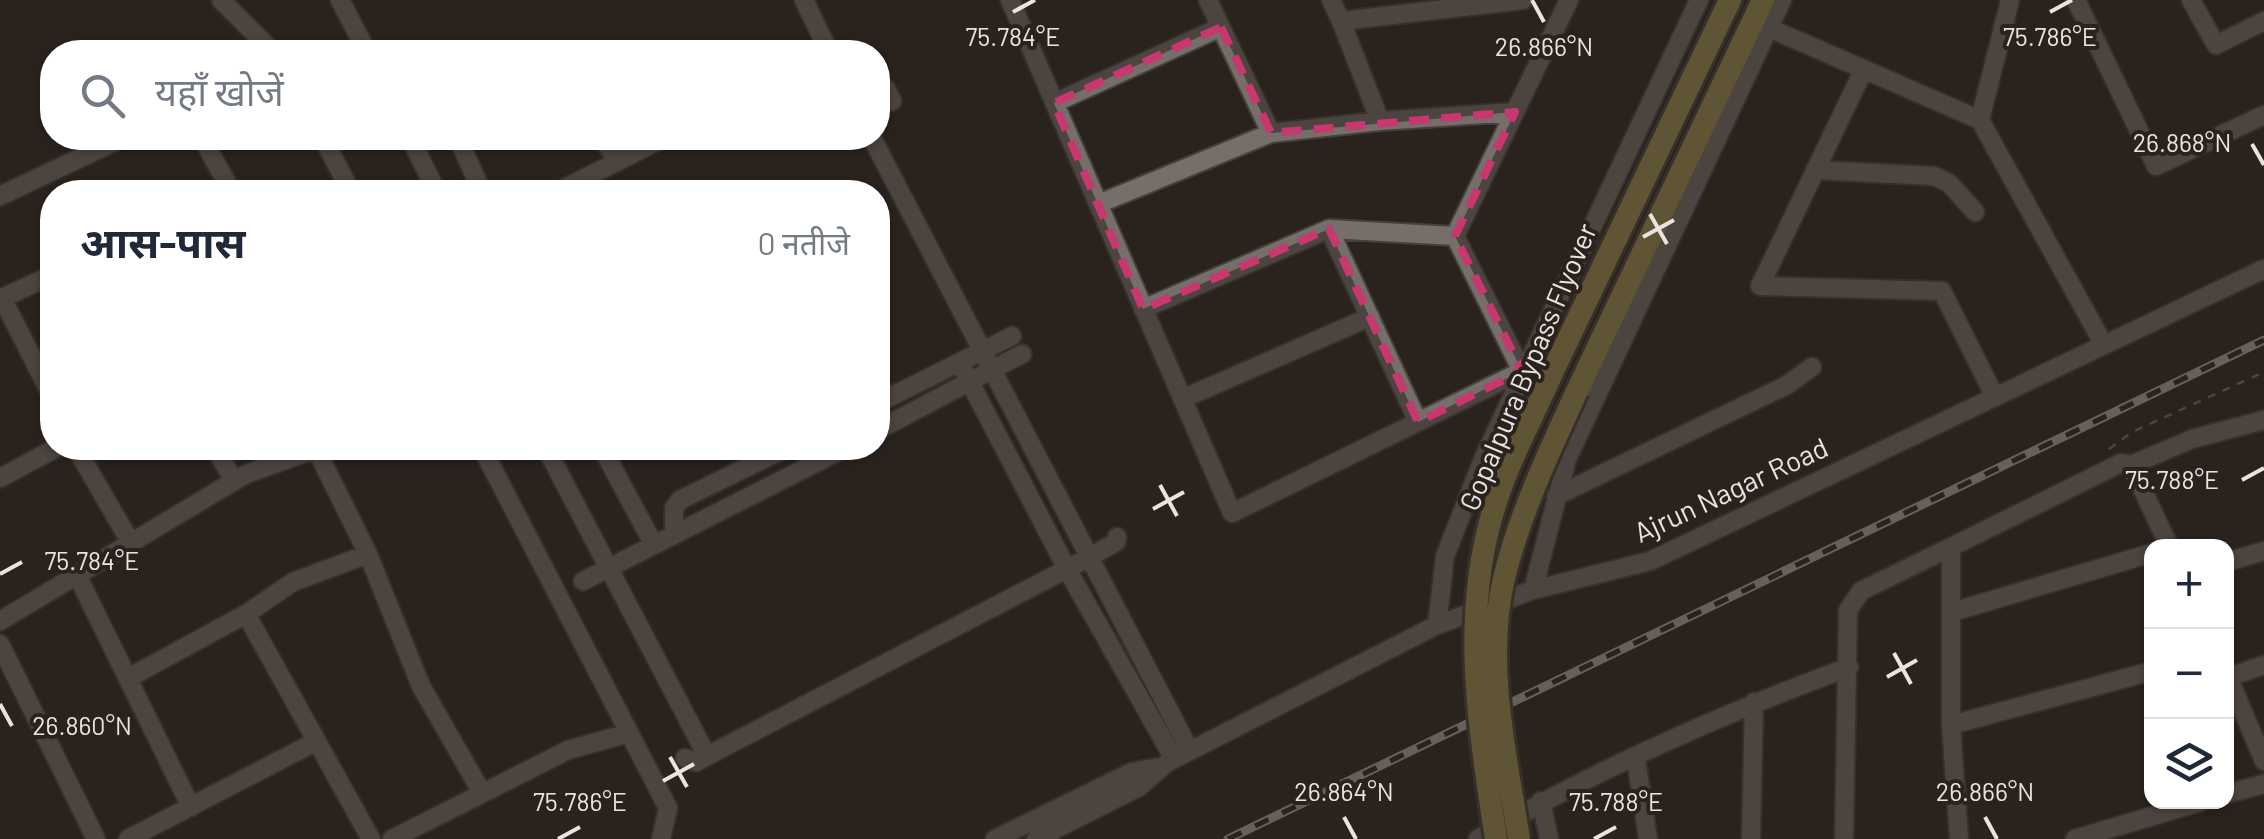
<!DOCTYPE html>
<html lang="hi">
<meta charset="utf-8">
<style>
:root{--surface:#fff;--page:#f2f2f3;--text:#1f2937;--muted:#747a83;--line:#e0e1e3}
body{margin:0;font-family:Barlow,"Noto Sans Devanagari",sans-serif;background:var(--page);color:var(--text)}
.controls{position:absolute;right:30px;bottom:30px;display:grid;overflow:hidden;border-radius:20px;box-shadow:0 2px 8px #0004}
.controls button{width:90px;height:90px;display:grid;place-items:center;padding:0;border:0;border-bottom:2px solid var(--line);background:var(--surface);color:var(--text);font:50px sans-serif}
.list{margin:0;padding:0;list-style:none}
h2{display:flex;justify-content:space-between;align-items:center;height:130px;margin:0;padding:0 40px;font-size:42px}
h2 small{font-size:32px;font-weight:400;color:var(--muted)}
.icon{flex:none;width:55px;height:55px;fill:none;stroke:currentColor;stroke-width:2;stroke-linecap:round;stroke-linejoin:round}
.map{position:relative;flex:none;width:2264px;height:839px;overflow:hidden}
.search{position:absolute;background:var(--surface);box-shadow:0 2px 8px #0004;left:40px;top:40px;width:850px;height:110px;display:flex;align-items:center;gap:25px;box-sizing:border-box;padding:0 35px;border-radius:40px;color:var(--muted);font-size:38px}
.panel{position:absolute;background:var(--surface);box-shadow:0 2px 8px #0004;left:40px;top:180px;width:850px;height:280px;border-radius:40px}
.map>svg:first-child{display:block}
</style>
<div class="map">
<svg width="2264" height="839" viewBox="0 0 2264 839">
<rect width="100%" height="100%" fill="#2a231d"/>
<g fill="none" stroke-linecap="round" stroke-linejoin="round">
<!-- minor casing -->
<g stroke="#46403b" stroke-width="22">
<path id="minor" d="M221,0L273,52
M340,0L367,52
M804,0L829,52
M1010,0L1232,513L1522,371L1455,236L1569,0
M1208,0L1271,133
M1331,0L1341,21
M2076,0L2156,166L2264,115
M2191,0L2216,45L2264,21
M1769,28L1980,120L2104,345
M1864,69L1760,286L1942,291L1995,397
M878,89H886L892,101
M1054,103L1221,27
M1515,112L1380,121L1341,21L1523,0
M1980,120L2010,0
M202,138L232,192
M323,138L351,192
M410,138L437,192
M458,138L482,192
M603,138L617,162
M872,138L1190,751
M1815,170L1934,176L1949,183L1975,212
M557,192L664,138
M0,196L122,138
M1098,204L1271,133L1380,121
M1329,229L1418,422
M2,298L52,396
M0,299L52,275
M1143,309L1329,229L1455,236
M960,363L1067,569L1174,759
M1182,399L1370,317
M878,403L1012,336
M878,430L1022,354
M76,448L131,543
M215,448L234,481
M482,448L668,808L661,839
M546,448L707,756
M602,448L654,545
M316,449L368,554L421,686L481,791
M2131,465L2192,439L2264,420
M0,478L56,448
M1556,496L1787,385L1812,367
M674,534V508L680,500L786,448
M2226,562L2264,551
M77,575L191,807
M583,581L845,448
M1533,590L1567,459L1782,0
M1952,612L2152,553
M246,614L371,839
M0,621L246,474L319,448
M1437,625L1445,556L1484,457L1699,0
M0,644L96,839
M2226,672L2264,761
M130,677L246,614L293,582L368,554
M2229,677L2264,665
M1951,725L2152,671
M685,758L696,762L707,756L1088,558L1116,542L1117,537
M1636,759L1648,839
M2226,794L2264,784
M1541,801L1549,839
M128,839L315,742
M392,839L568,750L629,733
M995,839L1132,772L1159,767
M1036,839L1139,787L1168,762L1437,625L1533,590L1650,561L2264,269
M1478,839C1594,770 1722,714 1849,667
M1751,839L1754,702
M1844,839L1848,610L1861,591L1951,547
M1959,839L1951,725V547L2121,463L2131,465L2169,546
M2075,839L2200,802"/>
</g>
<!-- major casing -->
<g stroke="#46403b" stroke-width="28">
<path id="major" d="M1553,371L1730,0
M1577,391L1763,0"/>
</g>
<!-- path -->
<path stroke="#76706b" stroke-width="2.5" stroke-dasharray="8 8" stroke-linecap="butt" d="M2109,449L2132,432L2264,372"/>
<!-- minor -->
<use href="#minor" stroke="#766e68" stroke-width="18"/>
<!-- major -->
<use href="#major" stroke="#9f904f" stroke-width="22"/>
<!-- rail casing -->
<g stroke="#afa9a5" stroke-width="9">
<path id="rail" d="M1228,839L2264,340"/>
</g>
<!-- rail -->
<use href="#rail" stroke="#2a231d" stroke-width="5" stroke-dasharray="15" stroke-linecap="butt"/>
<!-- major-bridge casing -->
<g stroke="#46403b" stroke-width="28" stroke-linecap="butt">
<path id="major-bridge" d="M1496,839C1479,727 1460,615 1495,505C1509,459 1534,415 1553,371
M1519,839C1506,755 1484,663 1504,578C1520,513 1549,452 1577,391"/>
</g>
<!-- major-bridge -->
<use href="#major-bridge" stroke="#9f904f" stroke-width="22"/>
</g>
<!-- marked area -->
<path d="M0 0H2264V839H0ZM1221,27L1271,133L1515,112L1455,236L1522,371L1418,422L1329,229L1143,309L1054,103Z" fill="#2a231d" fill-opacity=".55" fill-rule="evenodd"/>
<path fill="none" stroke="#c8376f" stroke-width="8" stroke-dasharray="20 12" stroke-linejoin="round" d="M1221,27L1271,133L1515,112L1455,236L1522,371L1418,422L1329,229L1143,309L1054,103Z"/>
<!-- ticks -->
<path fill="none" stroke="#e9e4e0" stroke-width="4" d="M1532,0L1544,22M1013,12L1035,0M2050,12L2072,0M2252,144L2264,165M1650,214L1667,244M1643,237L1674,220M2242,480L2264,468M1160,485L1177,516M1153,509L1184,492M0,574L22,562M1894,653L1911,684M1887,677L1917,660M0,704L12,726M670,757L687,787M663,781L694,764M1344,817L1356,839M1985,817L1997,839M558,839L580,827M1594,839L1616,827"/>
<g text-anchor="middle" stroke-width="8" stroke-linejoin="round" paint-order="stroke">
<!-- street labels -->
<g font-size="28" fill="#e9e4e0" stroke="#2a231d">
<text transform="translate(1528 367) rotate(-67)" y="10">Gopalpura Bypass Flyover</text>
<text transform="translate(1731 490) rotate(-25)" y="10">Ajrun Nagar Road</text>
</g>
</g>
<g font-size="25" text-anchor="middle" fill="#e9e4e0" stroke="#2a231d" stroke-width="8" stroke-linejoin="round" paint-order="stroke">
<text x="1013" y="46">75.784°E</text>
<text x="2050" y="46">75.786°E</text>
<text x="1544" y="56">26.866°N</text>
<text x="2182" y="152">26.868°N</text>
<text x="2172" y="489">75.788°E</text>
<text x="92" y="570">75.784°E</text>
<text x="82" y="735">26.860°N</text>
<text x="1344" y="801">26.864°N</text>
<text x="1985" y="801">26.866°N</text>
<text x="580" y="811">75.786°E</text>
<text x="1616" y="811">75.788°E</text>
</g>
</svg>
<div class="controls">
<button>+</button>
<button>−</button>
<button><svg class="icon" aria-label="layers" viewBox="0 0 24 24"><path d="M12 4l9 5-9 5-9-5zM3 14l9 5 9-5"/></svg></button>
</div>
<div class="search"><svg class="icon" aria-label="search" viewBox="0 0 24 24"><circle cx="10" cy="10" r="6"/><path d="M15 15l6 6"/></svg>यहाँ खोजें</div>
<section class="panel">
<h2>आस-पास<small>0 नतीजे</small></h2>
<ul class="list">
</ul>
</section>
</div>
